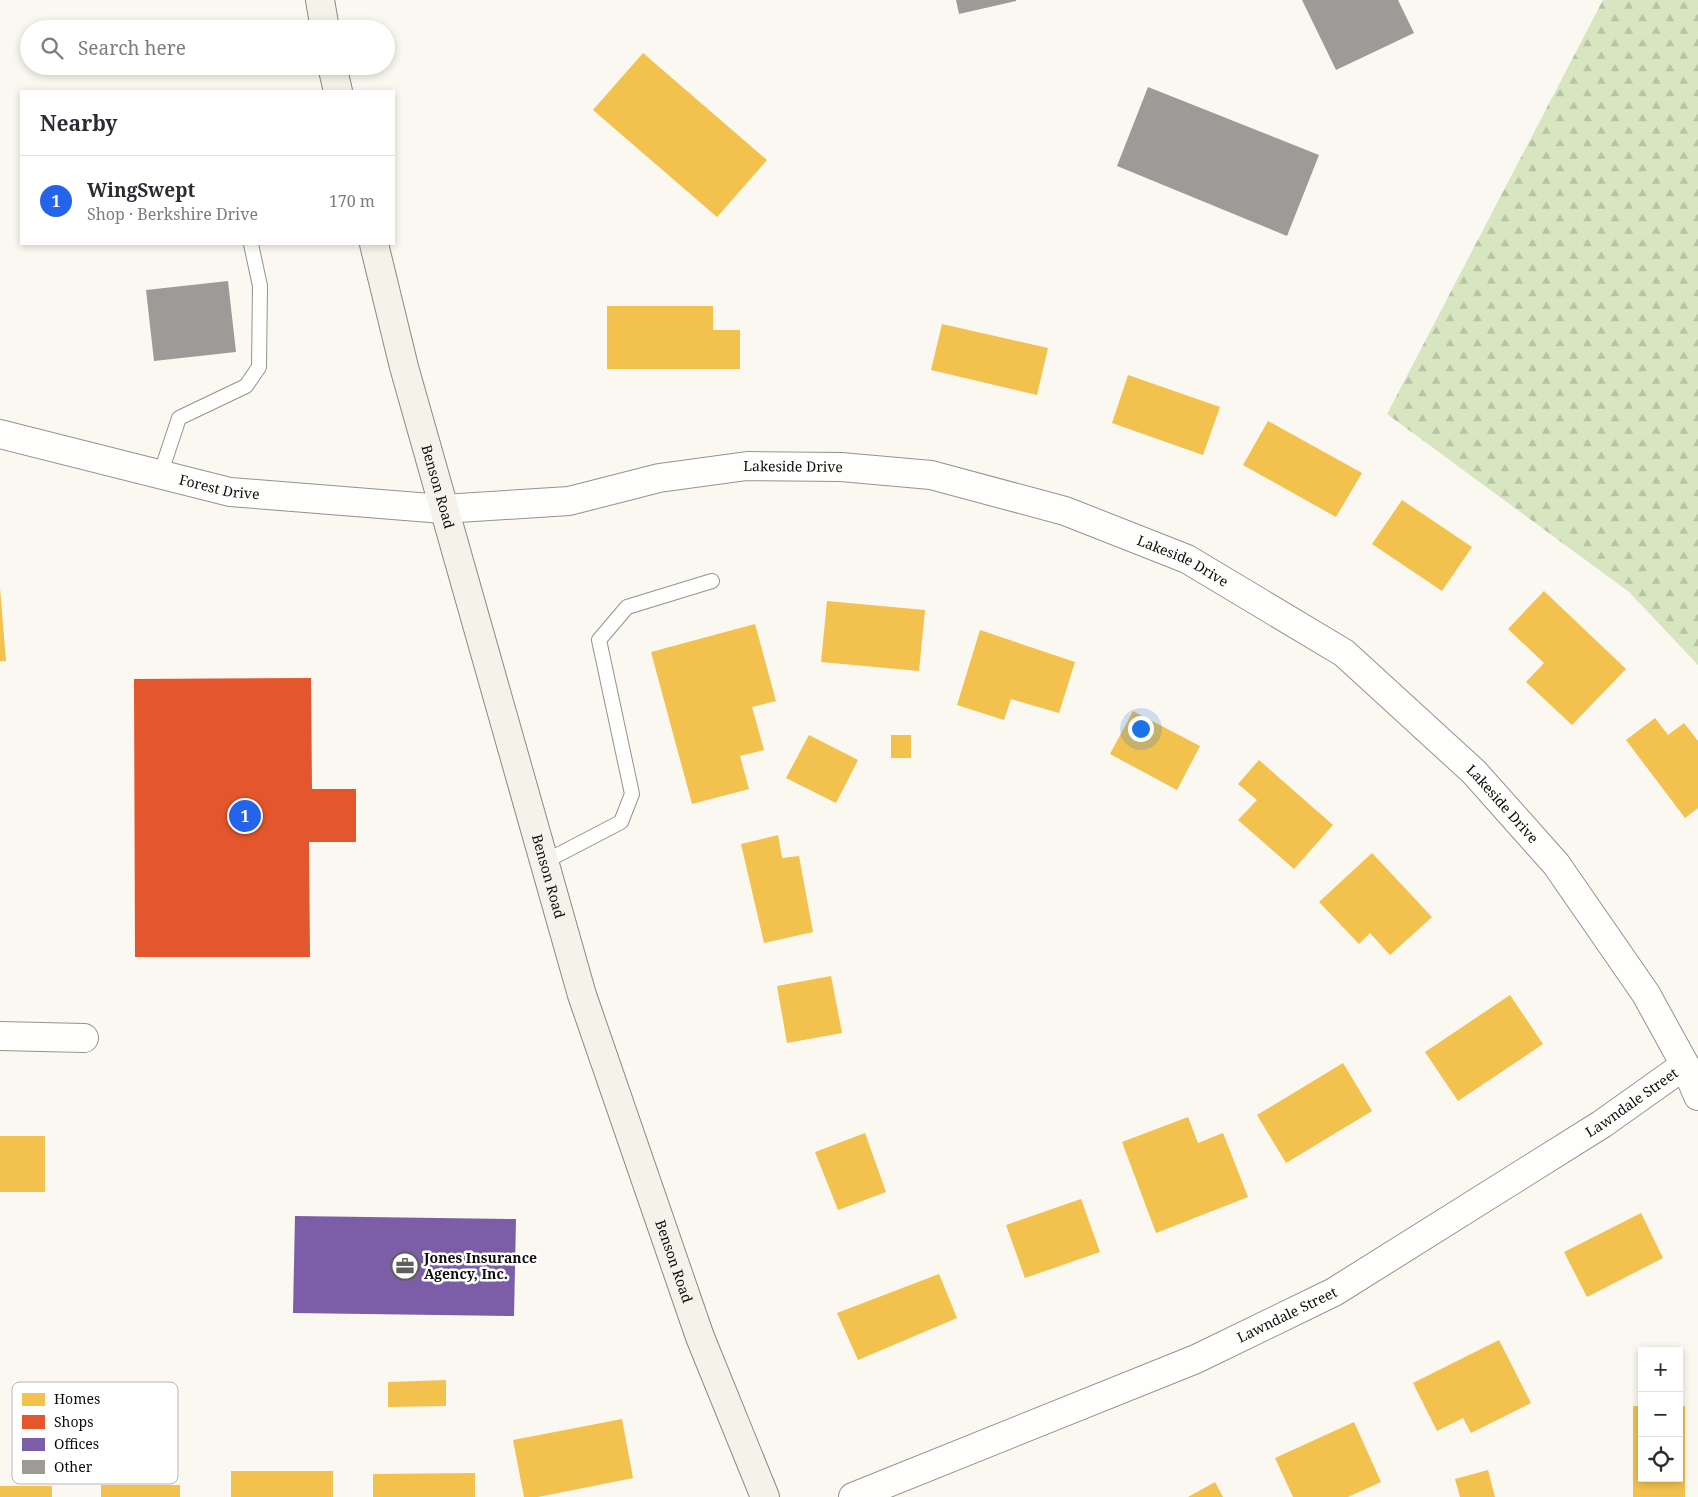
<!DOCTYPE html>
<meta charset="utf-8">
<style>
:root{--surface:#fff;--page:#f7f7f7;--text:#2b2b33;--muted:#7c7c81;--line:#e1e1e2;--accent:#2563eb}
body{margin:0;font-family:"Noto Serif",serif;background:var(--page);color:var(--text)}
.controls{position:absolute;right:15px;bottom:15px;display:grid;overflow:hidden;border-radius:0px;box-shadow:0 2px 8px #0003}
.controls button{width:45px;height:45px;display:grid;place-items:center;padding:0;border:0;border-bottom:1px solid var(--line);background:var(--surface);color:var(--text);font:25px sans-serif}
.you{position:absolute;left:1140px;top:728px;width:18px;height:18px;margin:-12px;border:4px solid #fff;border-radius:50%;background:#1a73e8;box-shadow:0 0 0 8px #1a73e833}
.badge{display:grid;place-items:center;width:32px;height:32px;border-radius:50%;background:var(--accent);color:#fff;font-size:16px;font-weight:700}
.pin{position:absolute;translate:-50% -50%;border:2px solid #fff;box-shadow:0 1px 5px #0006}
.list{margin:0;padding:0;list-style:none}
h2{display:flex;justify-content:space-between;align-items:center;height:65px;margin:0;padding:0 20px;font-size:21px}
h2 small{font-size:16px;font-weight:400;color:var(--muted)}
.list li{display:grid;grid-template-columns:32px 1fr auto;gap:15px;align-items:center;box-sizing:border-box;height:90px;padding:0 20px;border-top:1px solid var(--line)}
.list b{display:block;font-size:19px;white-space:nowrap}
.list p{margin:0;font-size:16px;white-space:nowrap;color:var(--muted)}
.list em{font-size:16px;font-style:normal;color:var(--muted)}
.icon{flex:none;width:28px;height:28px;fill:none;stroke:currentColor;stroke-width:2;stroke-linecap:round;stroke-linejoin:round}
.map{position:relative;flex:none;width:1698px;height:1497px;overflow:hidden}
.search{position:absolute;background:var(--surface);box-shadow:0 2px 8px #0003;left:20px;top:20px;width:375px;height:55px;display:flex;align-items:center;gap:12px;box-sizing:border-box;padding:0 18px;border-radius:28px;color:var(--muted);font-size:19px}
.panel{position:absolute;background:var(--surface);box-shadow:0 2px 8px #0003;left:20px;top:90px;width:375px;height:155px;border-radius:0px}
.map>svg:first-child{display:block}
</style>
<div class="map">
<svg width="1698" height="1497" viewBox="0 0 1698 1497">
<defs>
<pattern id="forest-firs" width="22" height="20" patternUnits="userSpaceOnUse" patternTransform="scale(1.25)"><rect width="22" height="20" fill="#d7e6c0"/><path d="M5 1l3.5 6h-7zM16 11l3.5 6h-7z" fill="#b7c4a4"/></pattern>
</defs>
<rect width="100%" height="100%" fill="#fbf8f1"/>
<!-- forest -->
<path fill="url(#forest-firs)" d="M1603,0H1698V665L1629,592L1387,414Z"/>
<!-- homes -->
<path fill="#f2c14e" d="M643,53L767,160L717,217L593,110Z
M607,306H713V330H740V369H607Z
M942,324L1048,348L1037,395L931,370Z
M1128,375L1220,407L1203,455L1112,423Z
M1268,421L1362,473L1336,517L1243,465Z
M1402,500L1472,547L1442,591L1372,544Z
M0,588L6,661H0Z
M1544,591L1626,669L1572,725L1526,682L1544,663L1508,629Z
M827,601L925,610L919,671L821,662Z
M755,624L776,701L752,707L764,750L740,756L749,789L692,804L651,652Z
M980,630L1075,662L1059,713L1011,699L1004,720L957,705Z
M1133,711L1200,746L1177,790L1110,754Z
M1655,718L1668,735L1684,723L1698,741V808L1685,818L1626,740Z
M809,735L858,760L836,803L786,778Z
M891,735H911V758H891Z
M1259,760L1333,825L1294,869L1238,820L1257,800L1238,784Z
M778,835L782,858L799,856L813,932L764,943L741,844Z
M1372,853L1432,917L1390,955L1370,933L1359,944L1319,902Z
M831,976L842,1033L787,1043L777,986Z
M1510,995L1543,1044L1458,1101L1425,1052Z
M1343,1063L1372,1111L1286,1163L1257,1115Z
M1188,1117L1198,1143L1223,1133L1248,1197L1156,1233L1122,1142Z
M865,1133L886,1192L838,1210L815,1152Z
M0,1136H45V1192H0Z
M1081,1199L1100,1252L1025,1278L1006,1225Z
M1641,1213L1663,1258L1587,1297L1564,1252Z
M939,1274L957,1318L858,1360L837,1313Z
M1499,1340L1531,1403L1471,1433L1463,1418L1437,1431L1413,1383Z
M446,1380V1406L388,1407V1382Z
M1633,1406H1642V1478H1679V1406H1685V1497H1633Z
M622,1419L633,1478L538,1497H524L513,1440Z
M1354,1422L1381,1482L1348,1497H1293L1275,1458Z
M1488,1470L1495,1497H1460L1455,1479Z
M231,1471H333V1497H231Z
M475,1473V1497H373V1474Z
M1215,1482L1223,1497H1188Z
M101,1485H180V1497H101Z
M0,1486H52V1497H0Z"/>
<!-- shops -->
<path fill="#e4572e" d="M311,678L312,789H356V842H309L310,957H135L134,679Z"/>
<!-- offices -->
<path fill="#7b5ea7" d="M295,1216L516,1219L514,1316L293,1313Z"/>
<!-- building -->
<path fill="#9e9a97" d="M956,0H1016V1L959,14Z
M1302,0H1398L1414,33L1336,70Z
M1148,87L1319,155L1287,236L1117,166Z
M228,281L236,352L154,361L146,290Z"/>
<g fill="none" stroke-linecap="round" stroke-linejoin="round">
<!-- lane casing -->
<g stroke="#949390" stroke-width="16">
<path id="lane" d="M160,475L179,418L246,386L259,367L260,286L251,244
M544,862L621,822L632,794L599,640L627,607L712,581"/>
</g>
<!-- street casing -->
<g stroke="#949390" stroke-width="30">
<g id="street">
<path id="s1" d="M0,434L230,492L443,509L569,501L659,478L747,466L841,467L931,475L1065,511L1187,559L1344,653L1474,772L1556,864L1646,994L1685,1065L1698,1096"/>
<path d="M0,1036L84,1038"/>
<path id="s2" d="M853,1497L1196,1359L1334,1292L1602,1124L1685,1065"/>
</g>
</g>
<!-- secondary casing -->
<g stroke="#8b8986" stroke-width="30">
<g id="secondary">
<path d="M320,0L325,29"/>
<path d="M332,66L338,91"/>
<path id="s3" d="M374,244L404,367L582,995L700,1337L765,1497"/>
</g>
</g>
<!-- lane -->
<use href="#lane" stroke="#fefefd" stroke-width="14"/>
<!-- street -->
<use href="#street" stroke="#fefefd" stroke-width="28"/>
<!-- secondary -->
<use href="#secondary" stroke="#f4f2e9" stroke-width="28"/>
</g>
<!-- icons -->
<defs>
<g id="office-ring" transform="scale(1.4375)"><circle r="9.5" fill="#fff" stroke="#605f5d" stroke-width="1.5"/><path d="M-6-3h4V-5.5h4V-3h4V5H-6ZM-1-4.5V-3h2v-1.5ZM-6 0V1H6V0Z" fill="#605f5d"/></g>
</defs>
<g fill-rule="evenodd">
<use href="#office-ring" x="405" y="1266"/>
</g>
<g text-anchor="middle" stroke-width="5" stroke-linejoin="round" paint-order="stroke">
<!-- street labels -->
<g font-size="14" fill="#0d0d0d" stroke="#fff">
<text dy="5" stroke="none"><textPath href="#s1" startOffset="805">Lakeside Drive</textPath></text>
<text dy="5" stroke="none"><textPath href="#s1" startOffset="226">Forest Drive</textPath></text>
<text dy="5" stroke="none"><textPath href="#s3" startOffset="251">Benson Road</textPath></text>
<text dy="5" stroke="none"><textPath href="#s1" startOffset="1210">Lakeside Drive</textPath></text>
<text dy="5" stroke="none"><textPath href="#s1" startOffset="1615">Lakeside Drive</textPath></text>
<text dy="5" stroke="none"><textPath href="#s3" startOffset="656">Benson Road</textPath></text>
<text dy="5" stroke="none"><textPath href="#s2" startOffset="876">Lawndale Street</textPath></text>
<text dy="5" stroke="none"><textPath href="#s3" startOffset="1061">Benson Road</textPath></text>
<text dy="5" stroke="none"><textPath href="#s2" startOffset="471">Lawndale Street</textPath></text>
</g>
<!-- poi labels -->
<g font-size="14" font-weight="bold" fill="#0d0d0d" stroke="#fff" text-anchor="start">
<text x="424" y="1263">Jones Insurance<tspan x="424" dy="16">Agency, Inc.</tspan></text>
</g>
</g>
<!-- legend -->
<rect x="12" y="1382" width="166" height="102" rx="8" fill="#fff" stroke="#b6b6b6" stroke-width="1"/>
<rect x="22" y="1393" width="23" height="13" fill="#f2c14e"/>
<rect x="22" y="1415" width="23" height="14" fill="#e4572e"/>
<rect x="22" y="1438" width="23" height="13" fill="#7b5ea7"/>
<rect x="22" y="1460" width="23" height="14" fill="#9e9a97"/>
<g font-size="14" fill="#0d0d0d">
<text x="54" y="1404">Homes</text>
<text x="54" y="1427">Shops</text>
<text x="54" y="1449">Offices</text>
<text x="54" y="1472">Other</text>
</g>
</svg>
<div class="controls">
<button>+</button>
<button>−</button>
<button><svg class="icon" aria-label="locate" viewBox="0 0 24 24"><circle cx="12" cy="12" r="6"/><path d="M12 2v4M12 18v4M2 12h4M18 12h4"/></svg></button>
</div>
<div class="you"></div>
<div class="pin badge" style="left:245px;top:816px">1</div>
<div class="search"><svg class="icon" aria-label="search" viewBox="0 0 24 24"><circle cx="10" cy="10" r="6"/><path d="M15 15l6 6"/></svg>Search here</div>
<section class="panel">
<h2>Nearby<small></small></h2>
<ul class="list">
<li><span class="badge">1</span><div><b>WingSwept</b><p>Shop · Berkshire Drive</p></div><em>170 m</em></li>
</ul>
</section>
</div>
